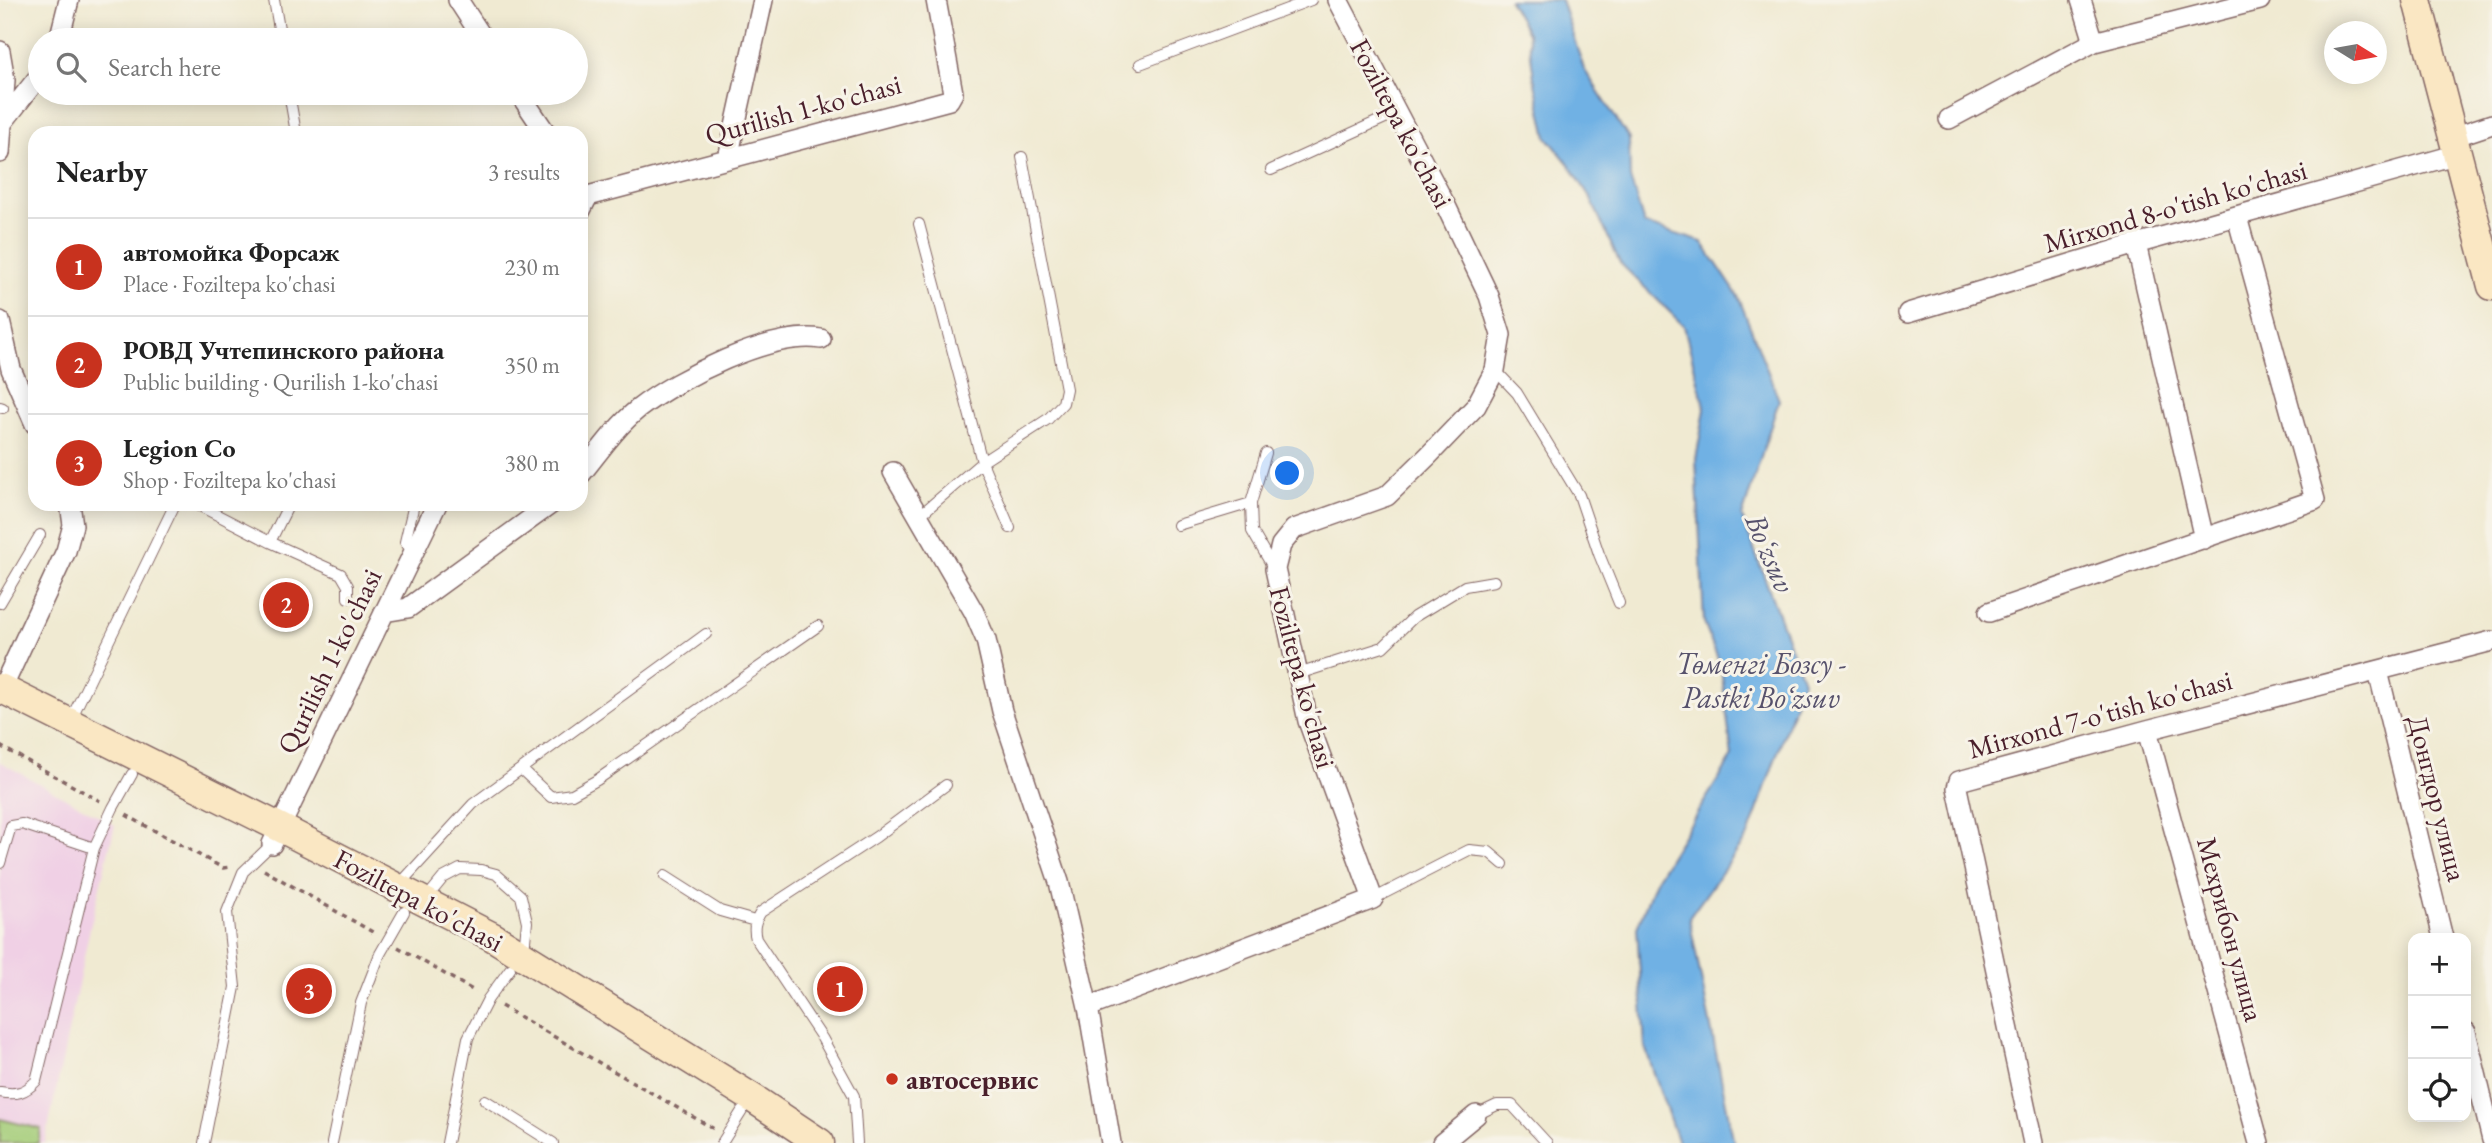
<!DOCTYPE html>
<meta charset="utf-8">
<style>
:root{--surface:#fff;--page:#f2f2f2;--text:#222;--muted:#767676;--line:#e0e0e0;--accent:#c8321e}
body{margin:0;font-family:"EB Garamond",serif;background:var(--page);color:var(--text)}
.controls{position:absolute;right:21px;bottom:21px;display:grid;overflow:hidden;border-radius:14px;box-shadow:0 4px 18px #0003}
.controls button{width:63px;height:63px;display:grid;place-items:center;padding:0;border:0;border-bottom:2px solid var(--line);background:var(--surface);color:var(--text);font:35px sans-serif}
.compass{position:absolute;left:2324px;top:21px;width:63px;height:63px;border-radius:50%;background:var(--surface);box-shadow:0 4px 18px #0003;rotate:101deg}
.you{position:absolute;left:1288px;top:474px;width:24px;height:24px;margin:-18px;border:5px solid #fff;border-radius:50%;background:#1a73e8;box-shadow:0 0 0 10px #1a73e833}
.badge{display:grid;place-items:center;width:46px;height:46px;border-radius:50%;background:var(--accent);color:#fff;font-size:23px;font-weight:700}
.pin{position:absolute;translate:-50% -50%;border:4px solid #fff;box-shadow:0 2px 7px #0006}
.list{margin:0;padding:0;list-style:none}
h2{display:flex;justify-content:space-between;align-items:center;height:91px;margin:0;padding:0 28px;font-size:30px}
h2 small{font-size:23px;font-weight:400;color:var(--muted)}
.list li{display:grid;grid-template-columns:46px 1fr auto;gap:21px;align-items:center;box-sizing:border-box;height:98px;padding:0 28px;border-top:2px solid var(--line)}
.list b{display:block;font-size:26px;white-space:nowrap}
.list p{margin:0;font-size:23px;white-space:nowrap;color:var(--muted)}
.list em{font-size:23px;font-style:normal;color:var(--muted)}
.icon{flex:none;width:38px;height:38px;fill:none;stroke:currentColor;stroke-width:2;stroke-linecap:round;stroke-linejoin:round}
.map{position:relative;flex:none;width:2492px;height:1143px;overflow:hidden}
.search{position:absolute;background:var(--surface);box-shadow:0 4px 18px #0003;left:28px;top:28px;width:560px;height:77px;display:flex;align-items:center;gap:18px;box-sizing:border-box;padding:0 24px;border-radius:38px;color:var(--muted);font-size:26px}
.panel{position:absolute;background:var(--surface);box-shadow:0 4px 18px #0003;left:28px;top:126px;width:560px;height:385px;border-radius:21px}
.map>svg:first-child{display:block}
</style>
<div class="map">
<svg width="2492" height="1143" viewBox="0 0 2492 1143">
<rect width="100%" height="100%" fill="#f7f3e8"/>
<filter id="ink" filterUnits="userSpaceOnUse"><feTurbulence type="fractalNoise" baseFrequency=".0143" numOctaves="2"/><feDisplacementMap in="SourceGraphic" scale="14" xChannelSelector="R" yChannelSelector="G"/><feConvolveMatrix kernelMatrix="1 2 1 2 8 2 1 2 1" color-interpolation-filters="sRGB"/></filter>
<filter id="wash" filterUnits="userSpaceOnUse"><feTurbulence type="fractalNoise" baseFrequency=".00686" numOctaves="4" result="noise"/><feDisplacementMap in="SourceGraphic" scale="28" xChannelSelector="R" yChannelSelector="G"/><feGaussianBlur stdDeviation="1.57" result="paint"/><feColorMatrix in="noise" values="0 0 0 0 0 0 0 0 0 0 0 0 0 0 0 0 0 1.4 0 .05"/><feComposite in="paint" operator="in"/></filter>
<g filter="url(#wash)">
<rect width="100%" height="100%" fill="#f0ead2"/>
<!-- built -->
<path fill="#f0d0e5" d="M0,762L115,825L90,928L45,1143H0Z"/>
<!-- green -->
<path fill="#a3cc77" stroke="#767651" stroke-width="2" d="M0,1119L41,1129L38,1143H0Z"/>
<!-- water -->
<path fill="#70b1e4" stroke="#5d6888" stroke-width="2" d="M1509,0H1561L1584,69L1629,139L1630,178L1644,224L1702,242L1738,296L1779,400L1742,517L1803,681L1748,836L1689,918L1734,1143H1678L1645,1047L1637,928L1655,881L1732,757L1721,667L1704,623L1696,459L1705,409L1684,326L1620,263L1590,197L1568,163L1547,137L1534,78L1528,33Z"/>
</g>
<g filter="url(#ink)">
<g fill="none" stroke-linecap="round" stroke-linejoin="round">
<!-- service casing -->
<g stroke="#846665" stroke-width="12">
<path id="service" d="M274,0L281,40
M1140,64L1311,0
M289,93L296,133
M1271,170L1396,113
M919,224L982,462L1010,528
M1495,370L1517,393L1579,495L1599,554L1619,603
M0,407L3,408
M1266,453L1251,503L1252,531L1274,569
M196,504L270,542L341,574L348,586V598
M919,516L982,462L1048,419L1063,403L1066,389L1022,157
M1178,525L1251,503
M270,542L287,508L279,504
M413,552L405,542L414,504
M0,603L40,535
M1298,674L1383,647L1414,617L1465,586L1494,581
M71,719L175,504
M521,769L551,797L572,794L597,780L818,626
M0,863L11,826L22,824L94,848
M665,876L720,911L755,921
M399,885L473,804L706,634
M1373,899L1469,850L1489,852L1503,864
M425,900L443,878L460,869L481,870L496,874L521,896L527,922L524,951
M0,1092C16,1095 25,1093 36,1081L94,848L113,808L132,774
M485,1100L553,1143
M1476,1115L1497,1105H1512L1547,1143
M204,1143L235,987L227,912L243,872L272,844
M332,1143L361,1003L380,954L404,912
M447,1143L468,1038L488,999L510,969
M722,1143L742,1111
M857,1143L854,1096L822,1038L756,939C753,928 755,921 761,912L876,837L946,785"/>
</g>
<!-- minor casing -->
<g stroke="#846665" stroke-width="22">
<path id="minor" d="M458,0L484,40
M2081,0L2094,42
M59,40L69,0
M0,51L5,80L0,153
M519,93L546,133
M1949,119L2094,42L2260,0
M3,122L40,75
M2453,137L2492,124
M728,158L763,0
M581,210L588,196L949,100L953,93L936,0
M2136,244L2204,539
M1908,313L2136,244L2458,154
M0,321L11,369L35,424
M893,472L974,612L986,640L1002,711L1059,882L1088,1007L1111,1143
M581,474C599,452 616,427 638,409C678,378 771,331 821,339
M384,612L408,608L551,504
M1989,612L2315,500L2237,217
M2378,671L2443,938
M0,693L66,551L73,525L70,504
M2147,730L2259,1143
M272,844L437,504
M1088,1007L1373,899L1308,721L1275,569L1281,545L1294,529L1387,496L1428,456L1476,406L1495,370L1501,335L1489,296L1446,206L1338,0
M2466,1032L2492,1140
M1442,1143L1476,1115
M2033,1143L1957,788L1959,781L2147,730L2492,641"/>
</g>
<!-- secondary casing -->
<g stroke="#846665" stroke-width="31">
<path id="secondary" d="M2417,0L2492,286
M0,688L279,827L493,937L754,1099L820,1143"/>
</g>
<!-- path -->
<path stroke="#846665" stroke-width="3.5" stroke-dasharray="5 5" stroke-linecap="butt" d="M0,746L100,801
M126,815L223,868L230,867
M264,870L376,934
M398,947L476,992
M501,1006L716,1130"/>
<!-- service -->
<use href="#service" stroke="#fff" stroke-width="10"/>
<!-- minor -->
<use href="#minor" stroke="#fff" stroke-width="19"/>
<!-- secondary -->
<use href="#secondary" stroke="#fae7c3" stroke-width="28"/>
</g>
</g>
<!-- markers -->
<circle fill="#c8321e" stroke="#f7f3e8" stroke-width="2.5" cx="892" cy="1079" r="7"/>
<g text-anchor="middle" stroke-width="6" stroke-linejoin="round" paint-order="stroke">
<!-- street labels -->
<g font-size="28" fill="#4a1f2b" stroke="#f7f3e8">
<text transform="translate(803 109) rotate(-15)" y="10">Qurilish 1-ko'chasi</text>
<text transform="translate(1402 123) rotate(62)" y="10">Foziltepa ko'chasi</text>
<text transform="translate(2175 206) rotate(-16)" y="10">Mirxond 8-o'tish ko'chasi</text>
<text transform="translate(329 661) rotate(-64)" y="10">Qurilish 1-ko'chasi</text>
<text transform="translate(1303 677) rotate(75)" y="10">Foziltepa ko'chasi</text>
<text transform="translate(2100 714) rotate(-15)" y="10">Mirxond 7-o'tish ko'chasi</text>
<text transform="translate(2438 798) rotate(76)" y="10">Донгдор улица</text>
<text transform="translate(419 900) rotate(28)" y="10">Foziltepa ko'chasi</text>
<text transform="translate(2231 929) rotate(75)" y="10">Мехрибон улица</text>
</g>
<!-- poi labels -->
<g font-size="28" font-weight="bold" fill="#4a1f2b" stroke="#f7f3e8" text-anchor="start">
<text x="906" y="1089">автосервис</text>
</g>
<!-- water labels -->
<g font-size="30" font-style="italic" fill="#57526c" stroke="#f7f3e8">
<text transform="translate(1770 553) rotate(67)" y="10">Boʻzsuv</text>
<text x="1761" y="674">Төменгі Бозсу -<tspan x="1761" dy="34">Pastki Boʻzsuv</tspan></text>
</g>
</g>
</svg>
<div class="controls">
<button>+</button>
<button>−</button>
<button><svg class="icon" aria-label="locate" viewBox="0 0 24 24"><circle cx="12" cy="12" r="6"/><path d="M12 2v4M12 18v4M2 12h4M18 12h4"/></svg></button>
</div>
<svg class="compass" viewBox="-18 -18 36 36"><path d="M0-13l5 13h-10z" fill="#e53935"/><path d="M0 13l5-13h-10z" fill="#767676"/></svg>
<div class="you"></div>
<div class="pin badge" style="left:840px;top:989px">1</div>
<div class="pin badge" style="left:286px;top:605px">2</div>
<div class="pin badge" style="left:309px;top:991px">3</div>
<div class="search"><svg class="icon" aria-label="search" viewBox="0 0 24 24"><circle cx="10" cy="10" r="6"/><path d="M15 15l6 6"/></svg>Search here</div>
<section class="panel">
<h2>Nearby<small>3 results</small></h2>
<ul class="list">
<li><span class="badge">1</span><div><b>автомойка Форсаж</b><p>Place · Foziltepa ko'chasi</p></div><em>230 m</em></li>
<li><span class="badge">2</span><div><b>РОВД Учтепинского района</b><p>Public building · Qurilish 1-ko'chasi</p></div><em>350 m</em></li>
<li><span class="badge">3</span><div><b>Legion Co</b><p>Shop · Foziltepa ko'chasi</p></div><em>380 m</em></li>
</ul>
</section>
</div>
